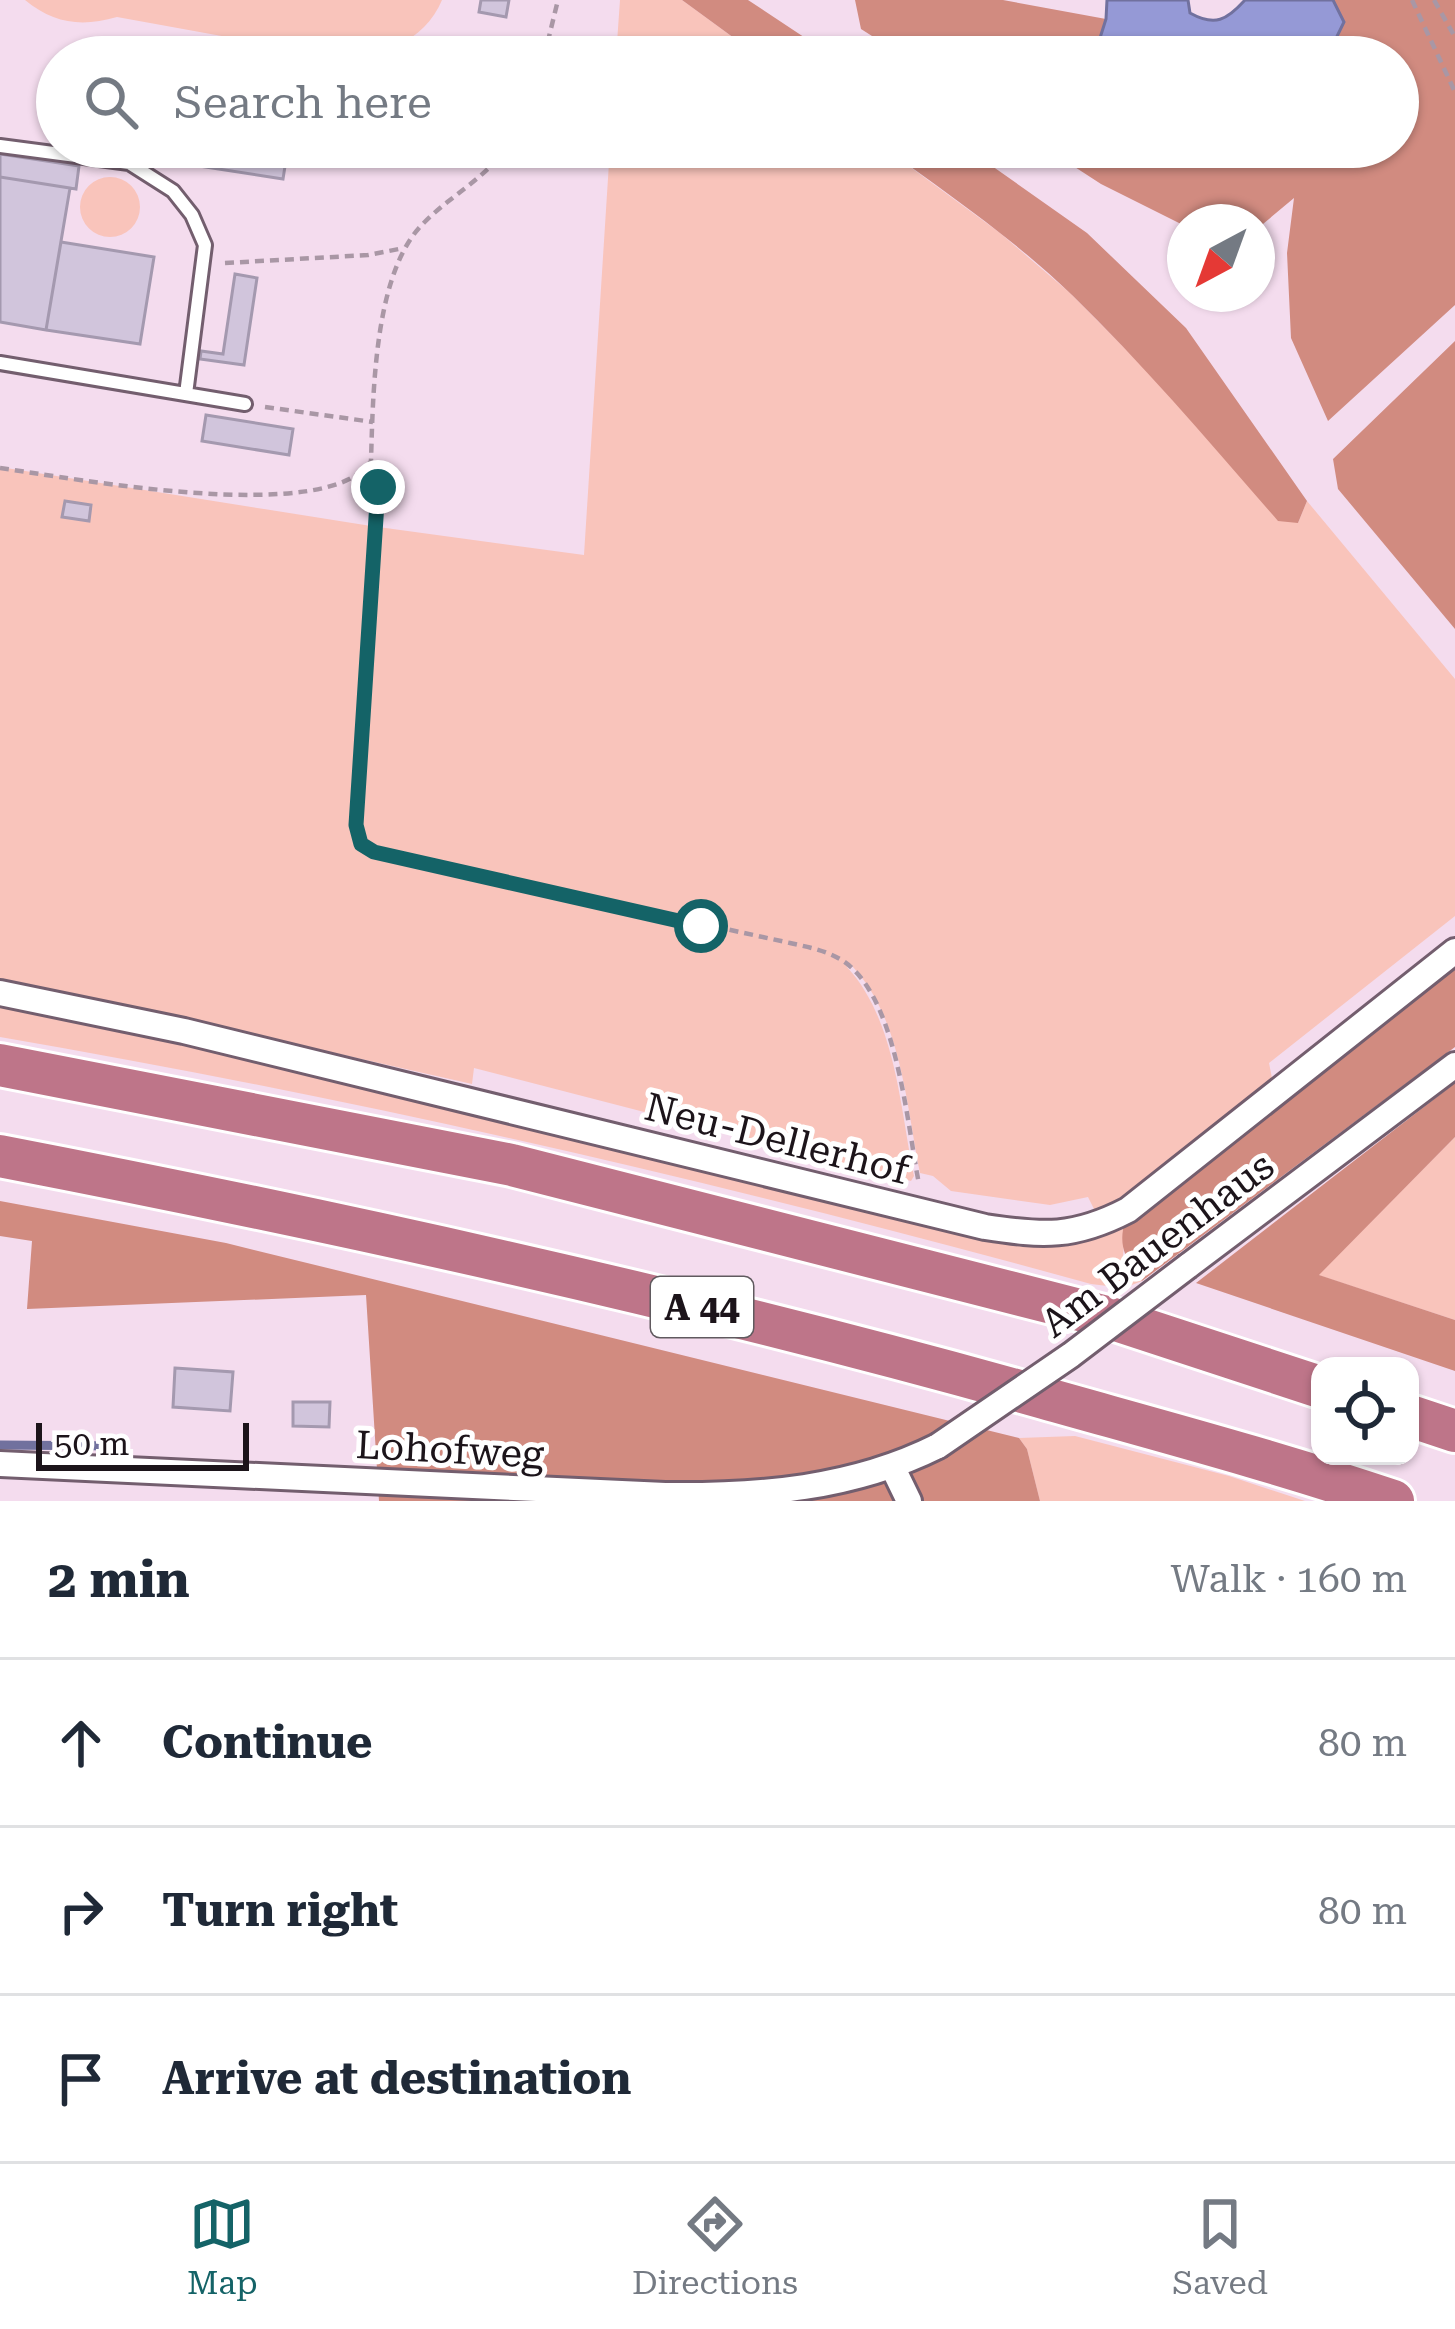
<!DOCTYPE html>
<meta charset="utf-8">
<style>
:root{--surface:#fff;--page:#f2f2f3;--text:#1f2937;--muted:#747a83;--line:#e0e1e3;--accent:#146367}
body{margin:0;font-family:"Roboto Serif",serif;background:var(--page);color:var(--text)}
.controls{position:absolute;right:36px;bottom:36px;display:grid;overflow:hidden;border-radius:24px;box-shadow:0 3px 9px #0004}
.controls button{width:108px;height:108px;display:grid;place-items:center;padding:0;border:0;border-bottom:3px solid var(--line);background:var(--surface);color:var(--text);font:60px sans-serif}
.compass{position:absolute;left:1167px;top:204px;width:108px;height:108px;border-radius:50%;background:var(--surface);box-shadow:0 3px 9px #0004;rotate:221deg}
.scale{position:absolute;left:36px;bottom:30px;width:213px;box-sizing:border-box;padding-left:12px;border:6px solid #1c141a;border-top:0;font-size:33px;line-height:42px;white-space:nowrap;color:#1c141a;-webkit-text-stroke:9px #fff;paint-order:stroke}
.stop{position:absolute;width:36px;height:36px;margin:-27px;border:9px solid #146367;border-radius:50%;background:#fff}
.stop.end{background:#146367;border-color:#fff;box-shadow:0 3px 12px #0008}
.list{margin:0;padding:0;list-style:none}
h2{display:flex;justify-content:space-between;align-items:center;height:156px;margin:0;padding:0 48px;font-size:51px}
h2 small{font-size:39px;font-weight:400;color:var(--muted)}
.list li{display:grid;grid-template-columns:78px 1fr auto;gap:36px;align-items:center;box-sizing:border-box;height:168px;padding:0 48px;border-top:3px solid var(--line)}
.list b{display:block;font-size:45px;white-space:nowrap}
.list em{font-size:39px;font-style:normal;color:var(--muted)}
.icon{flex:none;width:66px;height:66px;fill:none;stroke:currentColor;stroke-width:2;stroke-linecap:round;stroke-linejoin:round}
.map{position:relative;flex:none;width:1455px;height:1501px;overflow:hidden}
.search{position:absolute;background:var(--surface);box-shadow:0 3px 9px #0004;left:36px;right:36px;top:36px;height:132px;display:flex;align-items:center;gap:30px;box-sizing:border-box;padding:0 42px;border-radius:66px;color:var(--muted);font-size:45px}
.sheet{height:660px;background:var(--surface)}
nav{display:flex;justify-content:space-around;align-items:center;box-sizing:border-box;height:168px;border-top:3px solid var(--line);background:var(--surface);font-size:33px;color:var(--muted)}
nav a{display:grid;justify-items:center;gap:6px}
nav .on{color:var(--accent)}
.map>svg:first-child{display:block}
</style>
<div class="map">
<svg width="1455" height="1501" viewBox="0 0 1455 1501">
<rect width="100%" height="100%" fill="#f4dcee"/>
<!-- green -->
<path fill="#f9c4bb" d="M25,0H442C424,43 380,57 337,57L117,17C82,27 54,24 25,0Z
M620,0H682L760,57H616Z
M610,147H883L1000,233L1070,293L1298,523L1307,501L1455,679V916L1269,1063L1273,1083L1122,1201L1097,1215L1088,1197L1050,1205L951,1191L933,1176L920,1173C906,1104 901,1013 848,962L847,967C896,1020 900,1108 914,1176L911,1181L474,1068L472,1084L184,1019L0,983V467L371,526L584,555Z
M80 207a30 30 0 1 1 60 0a30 30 0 1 1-60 0Z
M0,1003L146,1031L982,1237C1047,1247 1067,1250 1126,1218L1123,1256L1142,1281L1124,1288L1091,1284C732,1185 367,1100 0,1037Z
M1455,1137V1320L1318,1275Z
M1075,1436L1229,1476L1305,1501H1040L1027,1449L1019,1438Z"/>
<!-- forest -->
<path fill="#d18b80" d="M682,0H748L834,57H760Z
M855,0H1003L1106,19L1094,57H905L861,29Z
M1333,0H1455V305L1328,421L1291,338L1287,253L1294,198L1257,229V222H1185V226L1101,184L1044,147H1140L1164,163L1229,165L1248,147H1398V57H1327L1344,22Z
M883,147H965L1087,233L1186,328L1307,501L1298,523L1278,521C1211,444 1145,366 1072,295C1014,239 948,194 883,147Z
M1455,341V629L1338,489L1333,459Z
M1455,968V1047L1142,1281C1125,1259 1117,1245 1126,1218L1327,1070Z
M1455,1083V1137L1319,1275L1455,1320V1371L1196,1283Z
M0,1201L226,1243L1019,1438L1027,1449L1040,1501H379L366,1295L27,1309L32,1241L0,1236Z"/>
<!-- water -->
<path fill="#9599d6" stroke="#71719e" stroke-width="3" d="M1107,0H1188L1190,13C1215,27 1227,20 1245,0H1333L1344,22L1327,57H1094L1106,19Z
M1140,147H1248L1229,165L1164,163Z"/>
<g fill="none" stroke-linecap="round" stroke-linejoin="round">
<!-- stream -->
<path stroke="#71719e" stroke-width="9" d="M0,1445L118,1446"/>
</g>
<!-- building -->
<path fill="#d1c5dc" stroke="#a499af" stroke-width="3" d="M481,0H509L506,17L479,12Z
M75,147H288L283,179Z
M0,154L79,166L76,189L0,177Z
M0,177L70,188L46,330L0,322Z
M61,242L154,257L140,344L46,330Z
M235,274L257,278L244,365L200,359L201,351L223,354Z
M206,415L293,429L289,455L202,441Z
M65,501L91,505L89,521L62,517Z
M175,1368L233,1372L230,1411L173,1407Z
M293,1402H330L329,1427L293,1426Z"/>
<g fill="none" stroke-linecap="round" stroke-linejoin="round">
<!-- lane casing -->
<g stroke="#735e6e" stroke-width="18">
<path id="lane" d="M0,146L129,163L173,191L192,215L205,245L186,394
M0,363L245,404"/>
</g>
<!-- street casing -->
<g stroke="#735e6e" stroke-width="30">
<path id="street" d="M0,993L184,1031L985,1227C1043,1236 1074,1238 1128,1210L1455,951
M1188,1266L1455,1065
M0,1464L665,1495C759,1496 852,1489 938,1446
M893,1468L909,1501"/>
</g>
<!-- highway casing -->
<g stroke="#fff" stroke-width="48">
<path id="highway" d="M0,1065L512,1165L1107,1317L1320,1387
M0,1156C352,1224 700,1301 1044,1398C1161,1431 1278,1462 1393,1501
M1410,1416L1455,1431"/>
</g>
<!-- path -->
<path stroke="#a997a5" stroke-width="4.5" stroke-dasharray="9 6" stroke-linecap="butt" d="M1412,0L1455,92
M1434,0L1455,37
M544,57L558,0
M225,263L368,255L404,248
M265,407L373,422
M371,461L378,486L356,825L361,845L374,852L790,943C812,948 835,952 852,968C898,1011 907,1123 919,1184
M0,468C73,478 329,527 371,461C373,395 374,279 419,228C446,198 484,180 507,147"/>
<!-- lane -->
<use href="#lane" stroke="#fff" stroke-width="12"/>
<!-- street -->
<use href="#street" stroke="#fff" stroke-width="24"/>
<!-- highway -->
<use href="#highway" stroke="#be7589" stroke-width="42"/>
<!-- street-bridge casing -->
<g stroke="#735e6e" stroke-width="30" stroke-linecap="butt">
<path id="street-bridge" d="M938,1446L1071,1355L1188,1266"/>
</g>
<!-- street-bridge -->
<use href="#street-bridge" stroke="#fff" stroke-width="24"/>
</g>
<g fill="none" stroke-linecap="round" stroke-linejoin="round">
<!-- route -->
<path stroke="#146367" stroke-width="15" d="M378,487L356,825L361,844L374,852L701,926"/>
</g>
<g text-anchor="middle" stroke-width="10" stroke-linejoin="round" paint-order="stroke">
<!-- shield labels -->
<rect fill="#fff" stroke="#605a5f" stroke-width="3" x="651" y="1277" width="102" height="60" rx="9"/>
<g font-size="36" font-weight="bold" fill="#1c141a">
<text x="702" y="1320">A 44</text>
</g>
<!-- street labels -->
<g font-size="39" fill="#1c141a" stroke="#fff">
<text transform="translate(777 1138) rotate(14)" y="14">Neu-Dellerhof</text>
<text transform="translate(1157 1244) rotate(-37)" y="14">Am Bauenhaus</text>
<text transform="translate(450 1449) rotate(3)" y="14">Lohofweg</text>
</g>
</g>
</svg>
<div class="controls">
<button><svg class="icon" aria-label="locate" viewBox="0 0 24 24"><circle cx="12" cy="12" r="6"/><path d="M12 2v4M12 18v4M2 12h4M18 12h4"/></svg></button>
</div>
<svg class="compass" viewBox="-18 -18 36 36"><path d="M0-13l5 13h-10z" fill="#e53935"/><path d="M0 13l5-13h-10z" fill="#747a83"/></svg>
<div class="scale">50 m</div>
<div class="stop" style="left:701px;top:926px"></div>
<div class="stop end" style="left:378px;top:487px"></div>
<div class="search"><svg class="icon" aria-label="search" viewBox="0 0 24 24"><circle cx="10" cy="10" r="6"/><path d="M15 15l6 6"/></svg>Search here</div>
</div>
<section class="sheet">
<h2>2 min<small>Walk · 160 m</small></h2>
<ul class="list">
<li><svg class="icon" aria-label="ahead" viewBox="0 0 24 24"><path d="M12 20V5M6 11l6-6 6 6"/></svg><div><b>Continue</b></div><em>80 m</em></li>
<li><svg class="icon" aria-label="right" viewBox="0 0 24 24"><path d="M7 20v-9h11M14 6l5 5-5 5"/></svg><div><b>Turn right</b></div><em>80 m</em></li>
<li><svg class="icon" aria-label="arrive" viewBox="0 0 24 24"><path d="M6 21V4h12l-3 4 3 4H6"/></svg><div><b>Arrive at destination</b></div></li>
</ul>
</section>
<nav>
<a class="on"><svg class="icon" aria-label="map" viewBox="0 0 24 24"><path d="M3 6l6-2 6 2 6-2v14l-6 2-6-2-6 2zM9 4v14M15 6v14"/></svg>Map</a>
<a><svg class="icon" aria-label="directions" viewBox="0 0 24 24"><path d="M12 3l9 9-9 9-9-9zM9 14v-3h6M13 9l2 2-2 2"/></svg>Directions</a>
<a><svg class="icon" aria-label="saved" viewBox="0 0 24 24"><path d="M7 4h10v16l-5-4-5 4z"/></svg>Saved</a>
</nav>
